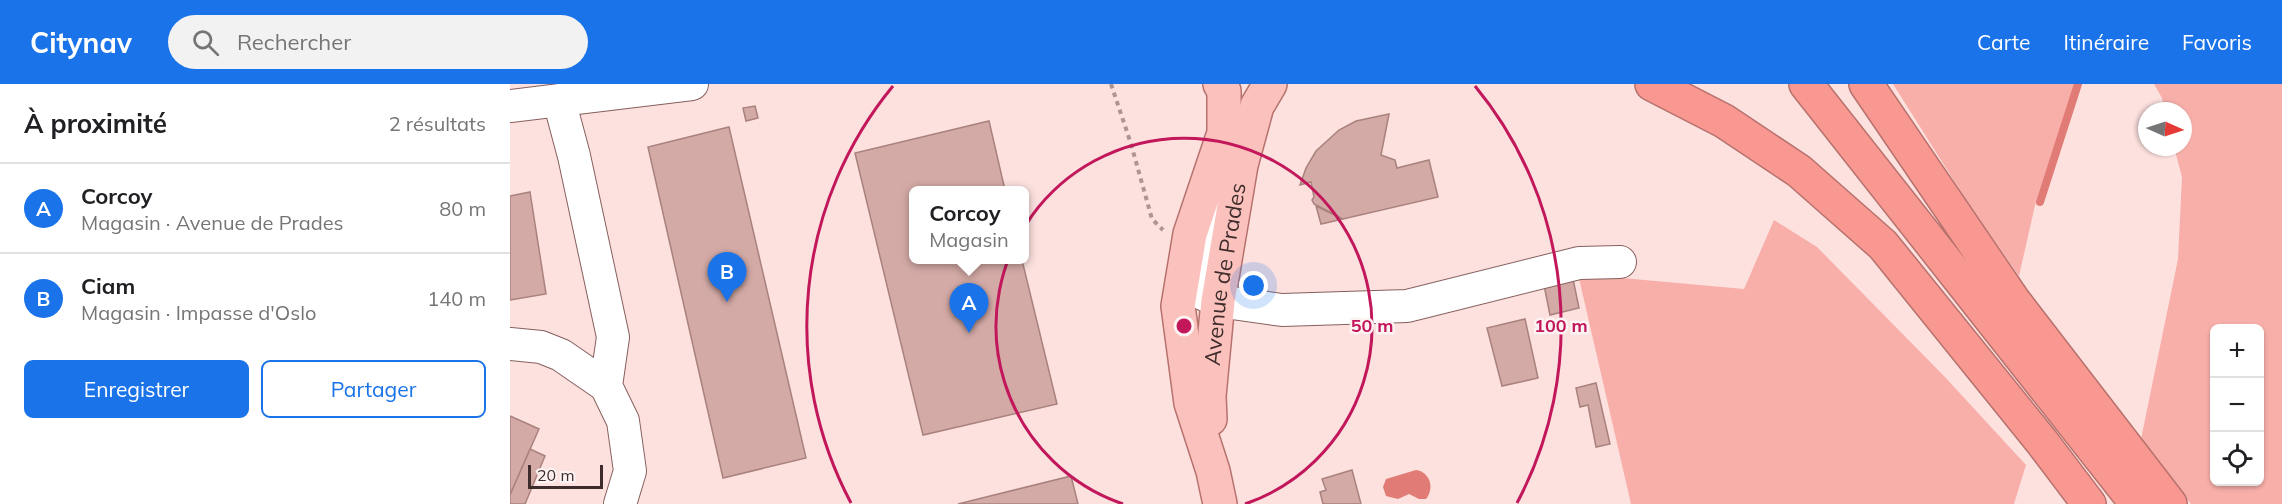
<!DOCTYPE html>
<html lang="fr">
<meta charset="utf-8">
<style>
:root{--surface:#fff;--page:#f2f2f2;--text:#202124;--muted:#757577;--line:#e0e0e0;--accent:#1a73e8}
body{margin:0;font-family:Mulish,sans-serif;background:var(--page);color:var(--text)}
.controls{position:absolute;right:18px;bottom:18px;display:grid;overflow:hidden;border-radius:9px;box-shadow:0 2px 4px #0004}
.controls button{width:54px;height:54px;display:grid;place-items:center;padding:0;border:0;border-bottom:2px solid var(--line);background:var(--surface);color:var(--text);font:30px sans-serif}
.compass{position:absolute;left:1628px;top:18px;width:54px;height:54px;border-radius:50%;background:var(--surface);box-shadow:0 2px 4px #0004;rotate:93deg}
.scale{position:absolute;left:18px;bottom:15px;width:75px;box-sizing:border-box;padding-left:6px;border:3px solid #3d2c2b;border-top:0;font-size:16px;line-height:21px;white-space:nowrap;color:#3d2c2b;-webkit-text-stroke:4px #fcf3f2;paint-order:stroke}
.you{position:absolute;left:744px;top:202px;width:21px;height:21px;margin:-15px;border:4px solid #fff;border-radius:50%;background:#1a73e8;box-shadow:0 0 0 9px #1a73e833}
.badge{display:grid;place-items:center;width:39px;height:39px;border-radius:50%;background:var(--accent);color:#fff;font-size:20px;font-weight:700}
.pin{position:absolute;translate:-50% -50px;filter:drop-shadow(0 2px 3px #0008)}
.pin::after{content:'';position:absolute;top:32px;width:21px;height:18px;background:inherit;clip-path:polygon(0 0,100% 0,50% 100%)}
.popup{position:absolute;left:399px;top:102px;width:120px;height:78px;box-sizing:border-box;display:grid;place-content:center;border-radius:9px;background:var(--surface);filter:drop-shadow(0 2px 4px #0005);font-size:20px;white-space:nowrap;color:var(--muted)}
.popup b{font-size:22px;color:var(--text)}
.popup::after{content:'';position:absolute;left:50%;top:100%;margin-left:-12px;border:12px solid transparent;border-top-color:var(--surface)}
.list{margin:0;padding:0;list-style:none}
h2{display:flex;justify-content:space-between;align-items:center;height:78px;margin:0;padding:0 24px;font-size:26px}
h2 small{font-size:20px;font-weight:400;color:var(--muted)}
.list li{display:grid;grid-template-columns:39px 1fr auto;gap:18px;align-items:center;box-sizing:border-box;height:90px;padding:0 24px;border-top:2px solid var(--line)}
.list b{display:block;font-size:22px;white-space:nowrap}
.list p{margin:0;font-size:20px;white-space:nowrap;color:var(--muted)}
.list em{font-size:20px;font-style:normal;color:var(--muted)}
.actions{display:flex;gap:12px;padding:18px 24px}
.actions a{flex:1;padding:14px 0;border:2px solid var(--accent);border-radius:9px;text-align:center;font-size:21px;color:var(--accent)}
.actions .main{background:var(--accent);color:#fff}
.icon{flex:none;width:33px;height:33px;fill:none;stroke:currentColor;stroke-width:2;stroke-linecap:round;stroke-linejoin:round}
.map{position:relative;flex:none;width:1772px;height:420px;overflow:hidden}
header{display:flex;align-items:center;gap:36px;box-sizing:border-box;height:84px;padding:0 30px;background:var(--accent);color:#fff}
header strong{font-size:28px}
nav{display:flex;gap:33px;margin-inline-start:auto;font-size:21px}
.search{width:420px;height:54px;background:var(--page);display:flex;align-items:center;gap:15px;box-sizing:border-box;padding:0 21px;border-radius:33px;color:var(--muted);font-size:22px}
main{display:flex}
aside{flex:1;background:var(--surface)}
.map>svg:first-child{display:block}
</style>
<header>
<strong>Citynav</strong>
<div class="search"><svg class="icon" aria-label="search" viewBox="0 0 24 24"><circle cx="10" cy="10" r="6"/><path d="M15 15l6 6"/></svg>Rechercher</div>
<nav><a>Carte</a><a>Itinéraire</a><a>Favoris</a></nav>
</header>
<main>
<aside>
<h2>À proximité<small>2 résultats</small></h2>
<ul class="list">
<li><span class="badge">A</span><div><b>Corcoy</b><p>Magasin · Avenue de Prades</p></div><em>80 m</em></li>
<li><span class="badge">B</span><div><b>Ciam</b><p>Magasin · Impasse d'Oslo</p></div><em>140 m</em></li>
</ul>
<div class="actions"><a class="main">Enregistrer</a><a>Partager</a></div>
</aside>
<div class="map">
<svg width="1772" height="420" viewBox="0 0 1772 420">
<rect width="100%" height="100%" fill="#fce1df"/>
<!-- green -->
<path fill="#f8afaa" fill-rule="evenodd" d="M1383,0H1565L1526,117L1509,192L1458,119Z
M1644,0H1772V420H1681L1631,355L1668,175L1672,93L1664,63H1673V27H1655L1652,14ZM1704,244H1750V398H1704Z
M1264,136L1307,163L1434,292L1516,381L1504,420H1121L1068,190L1234,205Z"/>
<!-- water -->
<path fill="#e17b75" d="M906,386C920,388 925,404 916,415H909L899,410L888,415L876,412L873,403L876,395Z"/>
<g fill="none" stroke-linecap="round" stroke-linejoin="round">
<!-- stream -->
<path stroke="#e17b75" stroke-width="8" d="M1530,118L1568,0"/>
</g>
<!-- building -->
<path fill="#d4aaa6" stroke="#a9817d" stroke-width="1.5" d="M245,22L248,34L236,37L233,24Z
M879,30L871,71L885,76L887,84L919,76L928,113L833,135L804,120L802,116L804,113L801,98L790,101L796,84L806,67L829,46L846,37Z
M479,37L495,106H404V176H512L547,320L413,351L345,69Z
M219,43L296,374L213,394L138,63Z
M20,108L36,210L0,216V112Z
M806,122L833,135L811,140Z
M1063,195L1069,224L1040,231L1034,201Z
M1015,235L1028,294L992,302L977,244Z
M1086,299L1100,360L1086,363L1078,321L1070,323L1066,304Z
M0,332L29,345L0,411Z
M20,365L35,372L15,420H0V411Z
M842,386L851,420H813L810,408L816,406L812,395Z
M561,392L568,420H448Z"/>
<g fill="none" stroke-linecap="round" stroke-linejoin="round">
<!-- minor casing -->
<g stroke="#86605d" stroke-width="34">
<path id="minor" d="M49,16L64,72L103,253L96,302
M0,22L182,0
M704,109L694,173L693,210L708,217L772,226L897,222L1069,179L1110,178
M0,260L31,263L51,271L96,302L113,337L120,387L110,420"/>
</g>
<!-- major casing -->
<g stroke="#b7726d" stroke-width="36">
<g id="major">
<path d="M710,0L714,7V49L680,150L668,222L681,319L703,387L710,420"/>
<path id="s1" d="M700,335L699,312L708,217L731,81L747,22L760,0"/>
</g>
</g>
<!-- highway casing -->
<g stroke="#b7726d" stroke-width="36">
<path id="highway" d="M1142,0L1214,37L1289,87L1373,161L1532,358L1579,420
M1296,0L1627,420
M1356,0L1503,216L1660,420"/>
</g>
<!-- path -->
<path stroke="#ac9594" stroke-width="4" stroke-dasharray="4.5 4.5" stroke-linecap="butt" d="M601,0L621,60L642,135L653,146"/>
<!-- minor -->
<use href="#minor" stroke="#fff" stroke-width="32"/>
<!-- major -->
<use href="#major" stroke="#fbc1bd" stroke-width="33"/>
<!-- highway -->
<use href="#highway" stroke="#f99791" stroke-width="33"/>
</g>
<!-- distance rings -->
<g fill="none" stroke="#c2185b" stroke-width="3">
<path d="M613 420A188 188 0 1 1 735 420"/>
<path d="M341 419A377 377 0 0 1 383 2M965 2A377 377 0 0 1 1007 419"/>
</g>
<g text-anchor="middle" stroke-width="5" stroke-linejoin="round" paint-order="stroke">
<!-- street labels -->
<g font-size="22" fill="#3d2c2b" stroke="#fcf3f2">
<text dy="8" stroke="none"><textPath href="#s1" startOffset="146">Avenue de Prades</textPath></text>
</g>
</g>
<circle cx="674" cy="242" r="9" fill="#c2185b" stroke="#fcf3f2" stroke-width="3"/>
<g font-size="18" text-anchor="middle" font-weight="bold" fill="#c2185b" stroke="#fcf3f2" stroke-width="5" stroke-linejoin="round" paint-order="stroke">
<text x="862" y="248">50 m</text>
<text x="1051" y="248">100 m</text>
</g>
</svg>
<div class="controls">
<button>+</button>
<button>−</button>
<button><svg class="icon" aria-label="locate" viewBox="0 0 24 24"><circle cx="12" cy="12" r="6"/><path d="M12 2v4M12 18v4M2 12h4M18 12h4"/></svg></button>
</div>
<svg class="compass" viewBox="-18 -18 36 36"><path d="M0-13l5 13h-10z" fill="#e53935"/><path d="M0 13l5-13h-10z" fill="#757577"/></svg>
<div class="scale">20 m</div>
<div class="you"></div>
<div class="pin badge" style="left:459px;top:249px">A</div>
<div class="popup"><b>Corcoy</b>Magasin</div>
<div class="pin badge" style="left:217px;top:218px">B</div>
</div>
</main>
